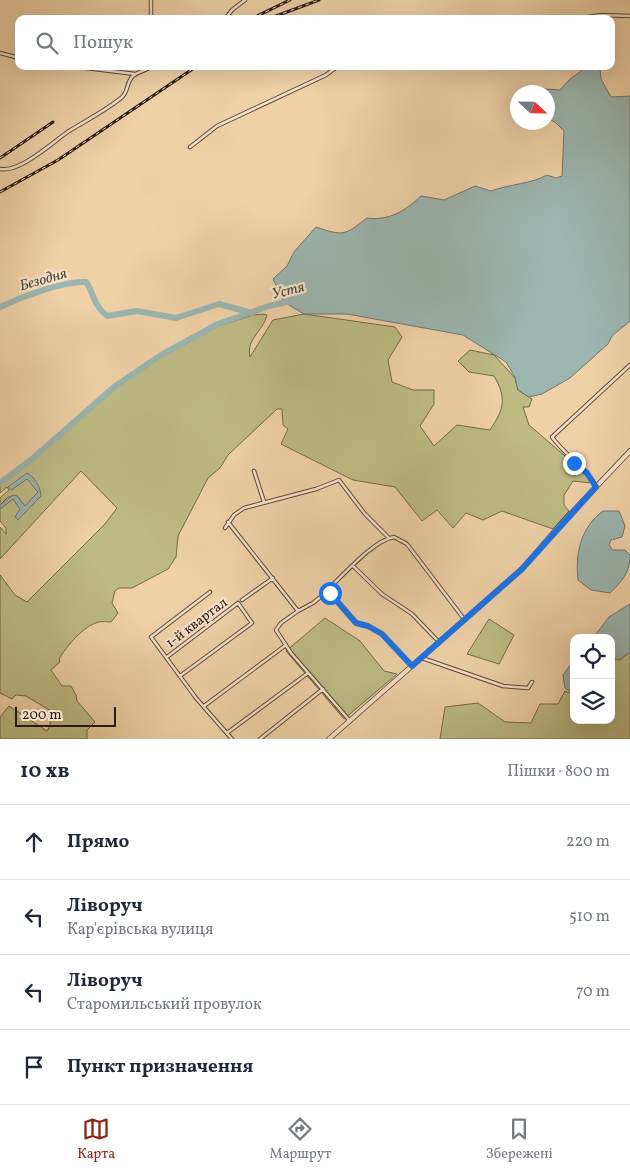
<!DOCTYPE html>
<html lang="uk">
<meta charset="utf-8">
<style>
:root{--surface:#fff;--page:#f6f6f7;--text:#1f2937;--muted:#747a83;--line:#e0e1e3;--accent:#8f2418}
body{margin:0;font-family:Vollkorn,serif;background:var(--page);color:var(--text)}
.controls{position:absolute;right:15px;bottom:15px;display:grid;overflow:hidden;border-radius:10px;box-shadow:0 5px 20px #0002}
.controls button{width:45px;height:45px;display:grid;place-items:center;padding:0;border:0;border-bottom:1px solid var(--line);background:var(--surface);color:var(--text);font:25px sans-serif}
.compass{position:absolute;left:510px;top:85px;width:45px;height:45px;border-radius:50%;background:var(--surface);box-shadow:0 5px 20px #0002;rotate:112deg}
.scale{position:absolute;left:15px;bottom:12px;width:101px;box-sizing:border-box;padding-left:5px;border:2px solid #2b1b15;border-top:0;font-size:14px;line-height:18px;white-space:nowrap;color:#2b1b15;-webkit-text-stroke:4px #f5e0c6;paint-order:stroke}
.stop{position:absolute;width:15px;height:15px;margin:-11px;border:4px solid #1a73e8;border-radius:50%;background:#fff}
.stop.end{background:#1a73e8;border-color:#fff;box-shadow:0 1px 5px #0008}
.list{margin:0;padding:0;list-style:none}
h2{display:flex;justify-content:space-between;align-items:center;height:65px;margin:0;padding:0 20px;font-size:21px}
h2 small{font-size:16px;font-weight:400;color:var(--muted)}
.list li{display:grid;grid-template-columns:32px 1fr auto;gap:15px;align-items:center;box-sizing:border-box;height:75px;padding:0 20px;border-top:1px solid var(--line)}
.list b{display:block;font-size:19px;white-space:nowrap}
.list p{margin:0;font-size:16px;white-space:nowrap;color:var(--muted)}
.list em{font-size:16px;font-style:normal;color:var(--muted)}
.icon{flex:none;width:28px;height:28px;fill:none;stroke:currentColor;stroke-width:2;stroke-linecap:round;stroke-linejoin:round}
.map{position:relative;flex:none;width:630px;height:739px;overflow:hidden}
.search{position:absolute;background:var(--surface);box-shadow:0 5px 20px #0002;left:15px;right:15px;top:15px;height:55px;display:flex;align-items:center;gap:12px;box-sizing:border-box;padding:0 18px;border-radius:10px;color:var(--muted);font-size:19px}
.sheet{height:365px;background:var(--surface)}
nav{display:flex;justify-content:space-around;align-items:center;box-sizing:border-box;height:70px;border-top:1px solid var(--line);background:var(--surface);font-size:14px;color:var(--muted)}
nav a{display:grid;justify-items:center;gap:2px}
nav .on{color:var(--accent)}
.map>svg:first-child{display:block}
</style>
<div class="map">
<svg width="630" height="739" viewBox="0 0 630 739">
<rect width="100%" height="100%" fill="#efd0a7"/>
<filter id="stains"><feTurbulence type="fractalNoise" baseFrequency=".004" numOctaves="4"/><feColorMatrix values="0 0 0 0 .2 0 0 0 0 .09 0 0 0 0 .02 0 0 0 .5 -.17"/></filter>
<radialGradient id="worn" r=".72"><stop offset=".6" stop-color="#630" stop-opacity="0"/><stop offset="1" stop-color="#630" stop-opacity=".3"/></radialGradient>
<!-- green -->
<path fill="#bdba84" stroke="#746a4c" d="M263,314L267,315C263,332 246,338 250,357L273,320L304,314L395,327L402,337L388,360L392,382L413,390H434V404L420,426L434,446L457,425L490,430C504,409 507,398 494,376L469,372L458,361L470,350L494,355L515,378L518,390L532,399L529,407H523L529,425L587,475L592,483L573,481L564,495V505L569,511L553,529L502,511L483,520L466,513L453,528L437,510L422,521L395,487L353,480L281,444L288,429L283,425L282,409H277L228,455L220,468L208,478L178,536L176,557L168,569L132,588H119L115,591L112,603L118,613L111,622C107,622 102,621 99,622C84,625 66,647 59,659L60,662L51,670L62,686H71L76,695L77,701L95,722L87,730V739H0V717L9,706L47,731L50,726L51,711L26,696L16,695L12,699L0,693V575L15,595L27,602L104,525L117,508L81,471L0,559V527L6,534V528L0,521V509L13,499L20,509L15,517L41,496L30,475L9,487L11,490L28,478L38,492L25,506L17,496L8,497L0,505V498L9,490L7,487L0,493V484L33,460L134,373L187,342L219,326L253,315Z
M325,618L360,641L384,671L397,674L344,719L286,651Z
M489,619L514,635L499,664L467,654Z
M630,652V739H440L445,707L478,703L505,722L531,723L540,704H558L565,691L574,695V720H611V658L620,660Z"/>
<!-- water -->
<path fill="#9bb5af" stroke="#6e7771" d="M588,66H596L600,70L601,79L611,97L630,96V321L612,336L608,344L570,378L542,394L529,397L518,390L515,377L506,362L463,335L347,314H304L284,302L273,279L287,266L294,252L316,227C343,236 344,236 367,218C389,221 405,211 421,196L444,200L475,186L491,191C510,184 531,184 547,175L556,178L562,176L564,131L556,123L548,118V92H521L524,88L532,92L546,89L560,90L570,79Z
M27,473C34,476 41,488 41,496L18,520L15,517L20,509L13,499L0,509V505L13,495L17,496L25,506L38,492L27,479L11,490L8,487Z
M603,511H619L625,526L622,537L611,540L609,545L613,550H625L630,555C630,573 622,581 610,593L591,590L578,580C575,553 581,527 603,511Z
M630,604V652L619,660L611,658V638H593L609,617Z
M574,660V694L565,688L563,675Z"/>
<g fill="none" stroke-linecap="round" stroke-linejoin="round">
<!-- river -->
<path stroke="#9bb5af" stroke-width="6" d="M0,307C21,297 63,281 86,282C94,293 93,305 107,316L137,311L176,318L219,304L252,313
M0,483L32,459L114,387L161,355L218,324L269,306L292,301"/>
<!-- minor casing -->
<g stroke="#5c483a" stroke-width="4.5">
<path id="minor" d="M151,19V0
M225,19L232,10L245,0
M575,19L601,15L630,16
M0,53L19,58
M70,66L135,74
M190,147L217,126L326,75L338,66
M0,169C20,173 53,142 69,131C87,120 105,111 121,98C129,92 126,82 133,76C137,72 147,70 153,66
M254,471L264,502
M596,487C588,470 564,454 552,437L630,365
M228,522L298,611L281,623L276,630L291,653L350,721
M225,528L234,515L244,508L316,489L339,480L365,514L389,538
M353,566L382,594L412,614L439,642
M326,591C343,576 372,541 394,537L407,544L464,619
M210,592L151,637L196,698L232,739
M242,600L273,578
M298,611L313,603L328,591L356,623L368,626L382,634L412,666
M167,657L238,603L252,623L180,676
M422,658L503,686L528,688L532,682
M204,706L286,645
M227,733L308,673
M260,739L323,689"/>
</g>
<!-- tertiary casing -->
<g stroke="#5c483a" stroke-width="5.5">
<path id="tertiary" d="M329,739L522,569L560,525L630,451"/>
</g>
<!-- minor -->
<use href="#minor" stroke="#f5e0c6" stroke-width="2.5"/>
<!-- tertiary -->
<use href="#tertiary" stroke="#f5e0c6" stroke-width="4"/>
<!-- rail casing -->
<g stroke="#2b1b15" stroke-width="3">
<path id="rail" d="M251,19L290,0
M268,19L319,0
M0,158L53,122
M0,192L58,160L197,66"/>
</g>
<!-- rail -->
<use href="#rail" stroke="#f5e0c6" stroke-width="1" stroke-dasharray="4" stroke-linecap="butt"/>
</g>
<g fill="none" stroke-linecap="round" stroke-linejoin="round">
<!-- route -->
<path stroke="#1a73e8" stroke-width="6" d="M330,593L356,623L368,626L382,634L412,666L522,569L596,487L587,473L574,463"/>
</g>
<g text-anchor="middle" stroke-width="4.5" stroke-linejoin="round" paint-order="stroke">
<!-- street labels -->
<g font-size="14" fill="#2b1b15" stroke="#f5e0c6">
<text transform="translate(196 622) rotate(-37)" y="5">1-й квартал</text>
</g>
<!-- water labels -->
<g font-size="15" font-style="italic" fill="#4d4943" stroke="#f5e0c6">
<text transform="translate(43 279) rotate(-16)" y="5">Безодня</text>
<text transform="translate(288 290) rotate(-14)" y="5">Устя</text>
</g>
</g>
<rect width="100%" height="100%" filter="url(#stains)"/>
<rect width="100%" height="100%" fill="url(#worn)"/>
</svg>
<div class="controls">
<button><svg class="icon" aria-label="locate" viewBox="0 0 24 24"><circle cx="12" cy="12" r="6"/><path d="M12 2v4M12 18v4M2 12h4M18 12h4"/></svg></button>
<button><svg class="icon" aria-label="layers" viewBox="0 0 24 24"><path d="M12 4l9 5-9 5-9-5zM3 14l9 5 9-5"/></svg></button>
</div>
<svg class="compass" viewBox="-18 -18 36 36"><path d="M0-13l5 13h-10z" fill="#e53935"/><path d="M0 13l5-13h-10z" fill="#747a83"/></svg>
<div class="scale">200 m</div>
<div class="stop" style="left:330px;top:593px"></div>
<div class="stop end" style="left:574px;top:463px"></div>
<div class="search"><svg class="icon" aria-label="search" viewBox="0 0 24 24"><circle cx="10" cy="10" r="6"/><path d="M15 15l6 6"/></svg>Пошук</div>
</div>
<section class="sheet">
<h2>10 хв<small>Пішки · 800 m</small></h2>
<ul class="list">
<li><svg class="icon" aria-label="ahead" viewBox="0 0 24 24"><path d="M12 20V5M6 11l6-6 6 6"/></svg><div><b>Прямо</b></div><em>220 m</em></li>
<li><svg class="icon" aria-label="left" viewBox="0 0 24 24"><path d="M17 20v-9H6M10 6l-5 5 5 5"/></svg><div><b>Ліворуч</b><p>Кар'єрівська вулиця</p></div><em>510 m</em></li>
<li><svg class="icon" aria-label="left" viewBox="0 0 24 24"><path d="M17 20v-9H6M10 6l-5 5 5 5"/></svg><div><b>Ліворуч</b><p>Старомильський провулок</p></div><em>70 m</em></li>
<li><svg class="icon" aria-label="arrive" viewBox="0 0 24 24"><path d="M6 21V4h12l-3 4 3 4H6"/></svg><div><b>Пункт призначення</b></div></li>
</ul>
</section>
<nav>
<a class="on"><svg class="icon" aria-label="map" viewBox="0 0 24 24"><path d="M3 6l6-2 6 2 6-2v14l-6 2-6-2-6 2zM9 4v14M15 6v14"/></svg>Карта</a>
<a><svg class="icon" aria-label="directions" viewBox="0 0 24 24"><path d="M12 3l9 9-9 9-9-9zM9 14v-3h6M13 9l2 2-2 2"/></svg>Маршрут</a>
<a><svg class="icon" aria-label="saved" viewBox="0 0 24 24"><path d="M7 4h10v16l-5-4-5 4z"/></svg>Збережені</a>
</nav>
